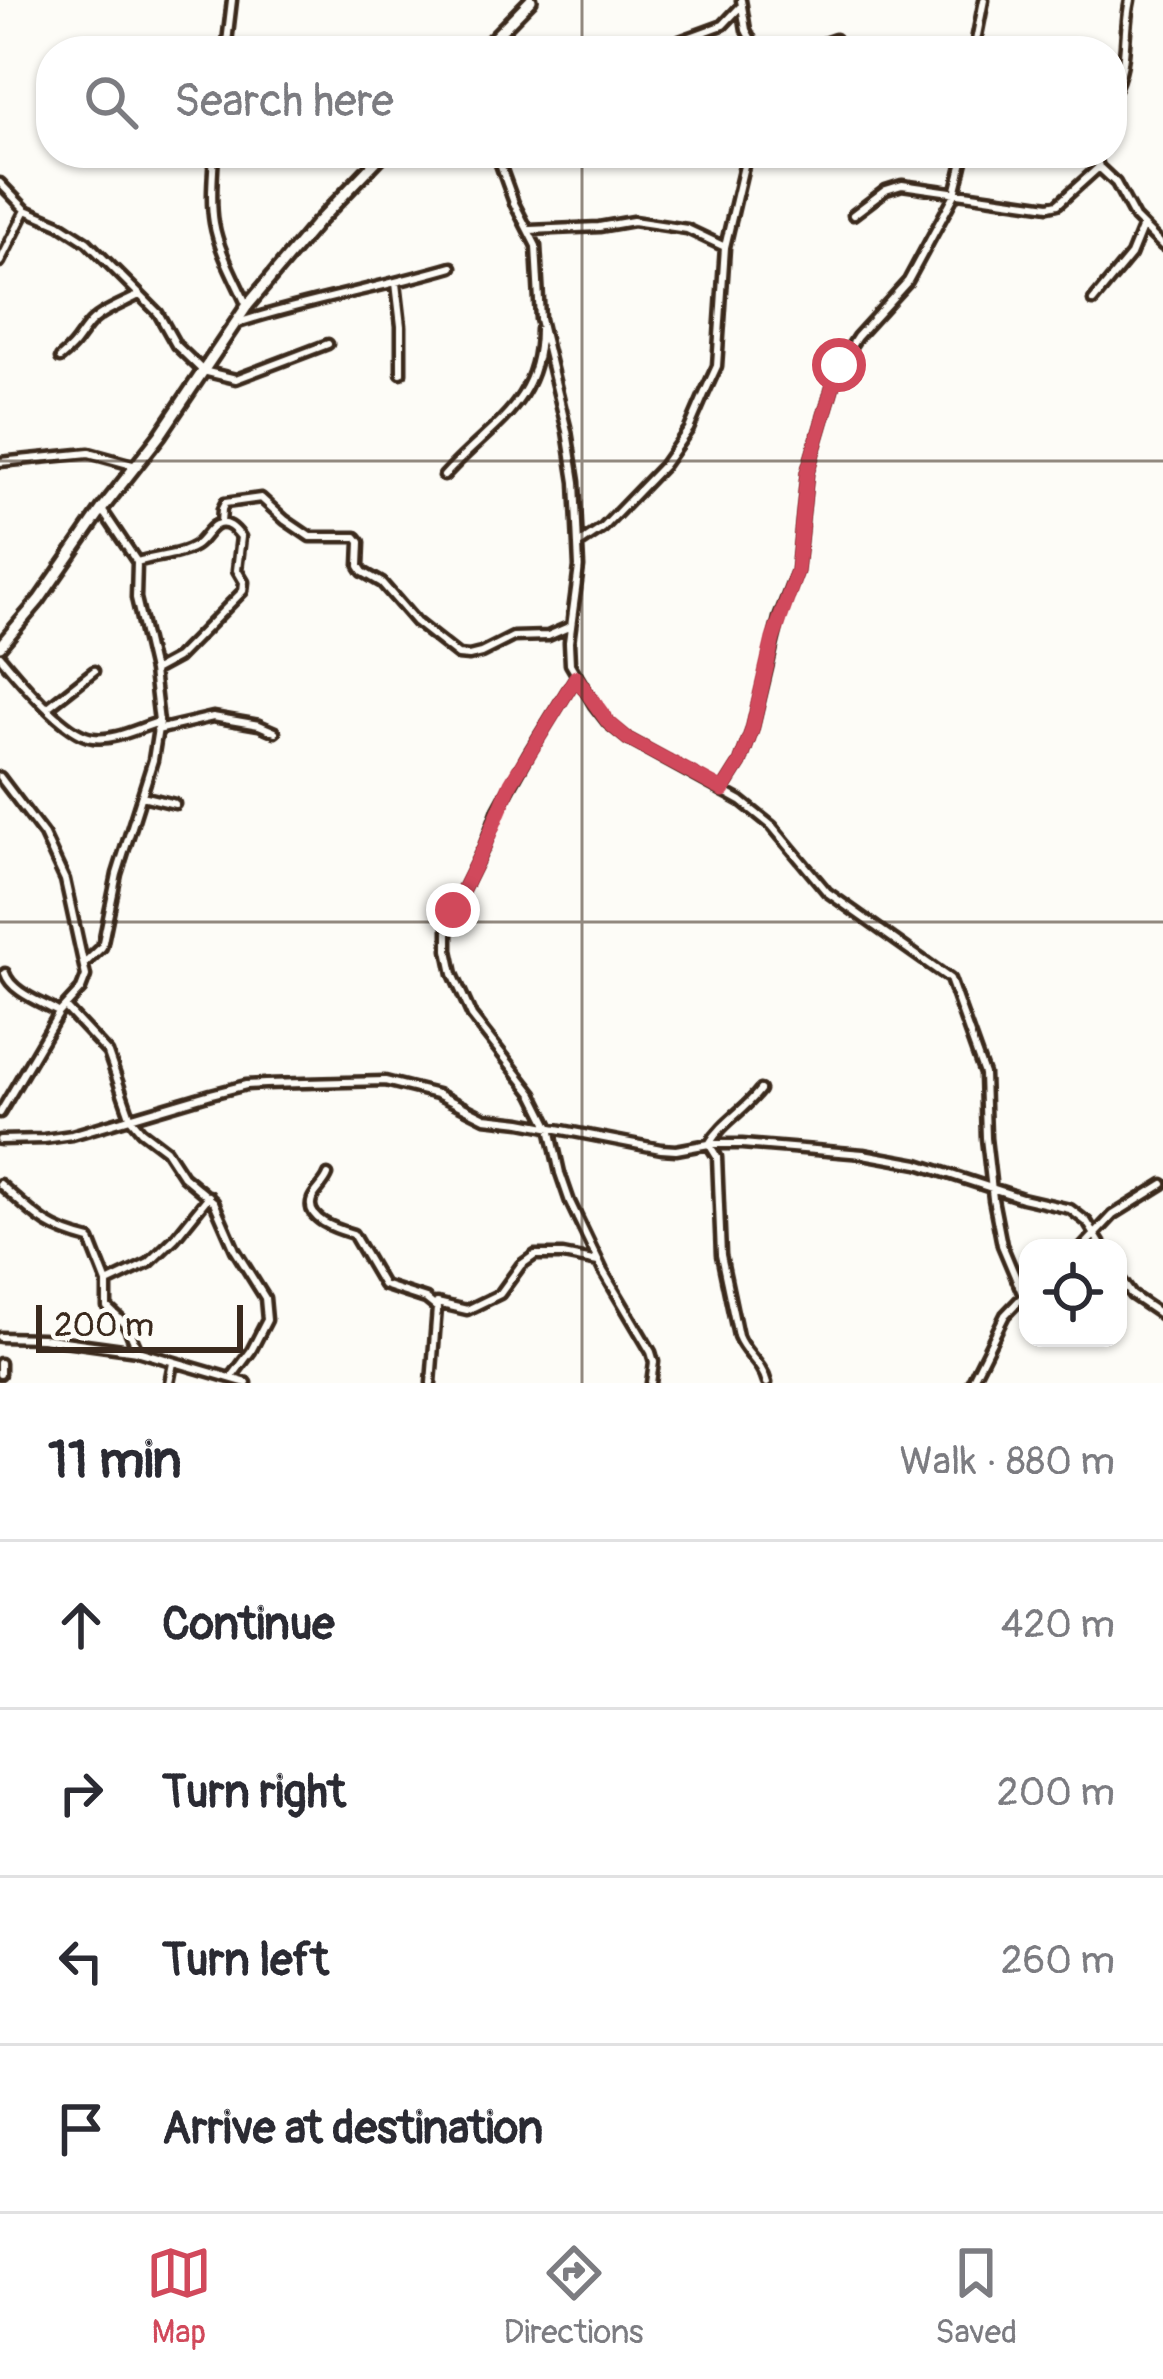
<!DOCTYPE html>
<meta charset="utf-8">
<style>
:root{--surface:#fff;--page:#f7f7f7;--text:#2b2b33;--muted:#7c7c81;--line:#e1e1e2;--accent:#d1495b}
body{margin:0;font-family:Pangolin,sans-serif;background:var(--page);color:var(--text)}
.controls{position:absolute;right:36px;bottom:36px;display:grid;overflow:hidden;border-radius:24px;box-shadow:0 3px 9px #0004}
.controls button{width:108px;height:108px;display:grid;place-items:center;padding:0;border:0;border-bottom:3px solid var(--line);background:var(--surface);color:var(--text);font:60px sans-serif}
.scale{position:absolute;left:36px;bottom:30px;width:207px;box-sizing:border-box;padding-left:12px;border:6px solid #3b2a1e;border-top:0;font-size:33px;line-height:42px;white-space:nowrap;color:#3b2a1e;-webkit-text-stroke:9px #fdfcf7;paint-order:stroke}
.stop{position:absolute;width:36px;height:36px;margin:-27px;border:9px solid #d1495b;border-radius:50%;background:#fff}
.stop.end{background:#d1495b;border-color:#fff;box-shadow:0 3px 12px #0008}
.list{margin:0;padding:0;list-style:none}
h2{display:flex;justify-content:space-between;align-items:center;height:156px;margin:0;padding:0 48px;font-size:51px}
h2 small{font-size:39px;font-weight:400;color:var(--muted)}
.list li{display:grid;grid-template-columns:78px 1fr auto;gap:36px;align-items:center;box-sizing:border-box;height:168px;padding:0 48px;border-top:3px solid var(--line)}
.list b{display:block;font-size:45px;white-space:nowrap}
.list em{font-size:39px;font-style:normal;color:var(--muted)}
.icon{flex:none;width:66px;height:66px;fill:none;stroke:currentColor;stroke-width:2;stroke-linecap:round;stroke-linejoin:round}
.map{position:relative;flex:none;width:1163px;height:1383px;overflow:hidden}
.search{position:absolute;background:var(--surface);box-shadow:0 3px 9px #0004;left:36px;right:36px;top:36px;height:132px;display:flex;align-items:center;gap:30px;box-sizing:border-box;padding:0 42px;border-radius:48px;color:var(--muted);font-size:45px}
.sheet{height:828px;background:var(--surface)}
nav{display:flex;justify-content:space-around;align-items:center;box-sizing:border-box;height:168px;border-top:3px solid var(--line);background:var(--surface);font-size:33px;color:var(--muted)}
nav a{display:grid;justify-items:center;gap:6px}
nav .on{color:var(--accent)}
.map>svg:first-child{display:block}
</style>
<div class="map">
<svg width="1163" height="1383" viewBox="0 0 1163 1383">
<rect width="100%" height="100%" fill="#fdfcf7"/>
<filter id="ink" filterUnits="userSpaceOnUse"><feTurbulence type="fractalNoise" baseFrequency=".00833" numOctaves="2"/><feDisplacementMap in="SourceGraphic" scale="24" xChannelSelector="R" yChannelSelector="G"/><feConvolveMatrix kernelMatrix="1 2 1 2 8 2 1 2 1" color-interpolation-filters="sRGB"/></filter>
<g filter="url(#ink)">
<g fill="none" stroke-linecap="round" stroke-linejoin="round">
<!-- street casing -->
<g stroke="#3b2a1e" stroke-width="15">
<path id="street" d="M741,0L746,30L757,51
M226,51L232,0
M652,51L723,25L742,5
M769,51H801L835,39
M974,51L984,0
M1112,95C1130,61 1122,37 1130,0
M214,153C213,176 210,200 214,223C219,252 235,279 247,306
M496,153L514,203L536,246L540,319L567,431L575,482L579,567L569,642L570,664L594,705L608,723L628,739L741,801L772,826L827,892L950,979L984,1074L986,1138L993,1199L1002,1245L1023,1295
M1095,153L1099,167L1116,183L1135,218L1163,246
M0,183L26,210L59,224L87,242L158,313L176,345L203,371L236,379L328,344
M853,215L886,190L902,185L1049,206L1058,204L1099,167
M530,230L599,227L633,221L687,229L725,247
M0,262L26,210
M396,283L401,326V373
M1093,301L1131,255L1142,228
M238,323C308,300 381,288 452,267
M60,358C75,346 76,341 87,327C98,312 123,304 139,295
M0,462L89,453L136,466
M444,476C489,425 540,406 540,329
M221,523L222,509L225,503L261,498L285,520L310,537H356L360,542L359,566L363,572L382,583L416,622L458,655L469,656L481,653L513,637L548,636L571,626
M579,544L603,528L663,466L689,429L705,392L717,366L725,247L747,153
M137,562C155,556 179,556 195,546C203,541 208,529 216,525C227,520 235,529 241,537L237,570L244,582L243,591L177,658L153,671
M0,656C18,678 65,735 93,738C115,741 138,728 159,722
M576,677L529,753L498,809L484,847L453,910L448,927V950L453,974L472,1016L533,1094L550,1128L560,1173L570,1202L603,1271L651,1352L654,1362L651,1383
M48,707L94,671
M157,730L213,717L259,725L275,732
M0,777L44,835L65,880L86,976L81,989L59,1013L0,1113
M723,790L740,763L752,730L779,618L797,571L807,473L839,365L857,337L908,281L955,194L965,153
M142,796L175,804
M84,964L102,947L117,874L153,760L159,722L153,671L136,598L137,562L102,510
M5,973C11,992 41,1002 58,1012
M65,1007L108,1053L131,1119L141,1131L166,1150L183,1176L214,1202L235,1250L265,1298L267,1320L251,1351L231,1378
M760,1090C744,1111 723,1121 709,1144L717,1157L721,1255L738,1336C745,1354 762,1363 767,1383
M0,1140L44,1139L72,1135L211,1094L246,1085L265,1084L385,1081L437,1094L485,1118L521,1122L661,1149L676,1150L709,1144H742L863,1154L918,1164L1022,1198L1070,1209L1087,1222L1103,1248
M328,1175C325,1184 315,1191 312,1199C304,1220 340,1230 353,1234L383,1285L426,1299L437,1308L431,1383
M0,1184C34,1214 45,1229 90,1240L107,1283V1307L127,1326L137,1349
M1082,1248L1113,1215L1163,1184
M1118,1276L1132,1295L1163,1316
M107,1283L149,1263L175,1238L209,1196
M437,1303L467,1310L500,1294L521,1265L535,1255H563L598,1262
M0,1337L42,1338L137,1351L247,1383
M0,1363V1374
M169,1383L173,1363
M971,1383L1005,1315L1028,1291"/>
</g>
<!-- secondary casing -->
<g stroke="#3b2a1e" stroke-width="18">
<path id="secondary" d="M481,51L531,0
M0,646L39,600L102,509L160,435L247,306L316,224L384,153"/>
</g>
<!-- street -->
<use href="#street" stroke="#fdfcf7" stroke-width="6"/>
<!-- secondary -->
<use href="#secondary" stroke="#fdfcf7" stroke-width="9"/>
</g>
</g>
<g fill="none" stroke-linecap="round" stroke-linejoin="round" filter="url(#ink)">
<!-- route -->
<path stroke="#d1495b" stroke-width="15" d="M453,910L484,847L511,783L576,677L608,722L628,739L723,790L740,763L752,730L773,639L797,571L807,473L839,365"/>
</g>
<!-- grid -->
<path fill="none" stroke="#3b2a1e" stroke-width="3" stroke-opacity="0.55" d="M582,0V51M582,153V1383M0,461H1163M0,922H1163"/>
</svg>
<div class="controls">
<button><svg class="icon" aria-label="locate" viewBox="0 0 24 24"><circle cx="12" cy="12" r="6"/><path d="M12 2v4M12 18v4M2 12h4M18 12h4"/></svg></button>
</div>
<div class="scale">200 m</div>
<div class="stop" style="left:839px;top:365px"></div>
<div class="stop end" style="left:453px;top:910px"></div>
<div class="search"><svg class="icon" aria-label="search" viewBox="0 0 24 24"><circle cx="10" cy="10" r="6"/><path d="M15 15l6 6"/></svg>Search here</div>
</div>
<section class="sheet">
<h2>11 min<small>Walk · 880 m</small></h2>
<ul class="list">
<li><svg class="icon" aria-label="ahead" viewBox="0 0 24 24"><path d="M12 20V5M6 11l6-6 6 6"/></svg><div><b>Continue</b></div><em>420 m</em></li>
<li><svg class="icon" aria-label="right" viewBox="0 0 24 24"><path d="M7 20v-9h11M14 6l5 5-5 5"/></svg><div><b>Turn right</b></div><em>200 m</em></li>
<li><svg class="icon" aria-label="left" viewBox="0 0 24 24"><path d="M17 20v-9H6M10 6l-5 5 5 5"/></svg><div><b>Turn left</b></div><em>260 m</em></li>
<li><svg class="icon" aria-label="arrive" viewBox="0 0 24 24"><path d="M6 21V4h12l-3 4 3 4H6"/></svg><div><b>Arrive at destination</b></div></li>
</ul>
</section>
<nav>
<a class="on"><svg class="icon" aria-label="map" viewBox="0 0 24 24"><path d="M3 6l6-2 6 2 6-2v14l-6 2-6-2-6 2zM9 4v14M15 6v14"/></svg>Map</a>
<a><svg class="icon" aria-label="directions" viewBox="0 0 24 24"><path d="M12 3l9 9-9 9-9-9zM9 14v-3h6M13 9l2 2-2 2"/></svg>Directions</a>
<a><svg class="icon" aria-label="saved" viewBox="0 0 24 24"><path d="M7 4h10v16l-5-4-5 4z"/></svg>Saved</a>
</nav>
